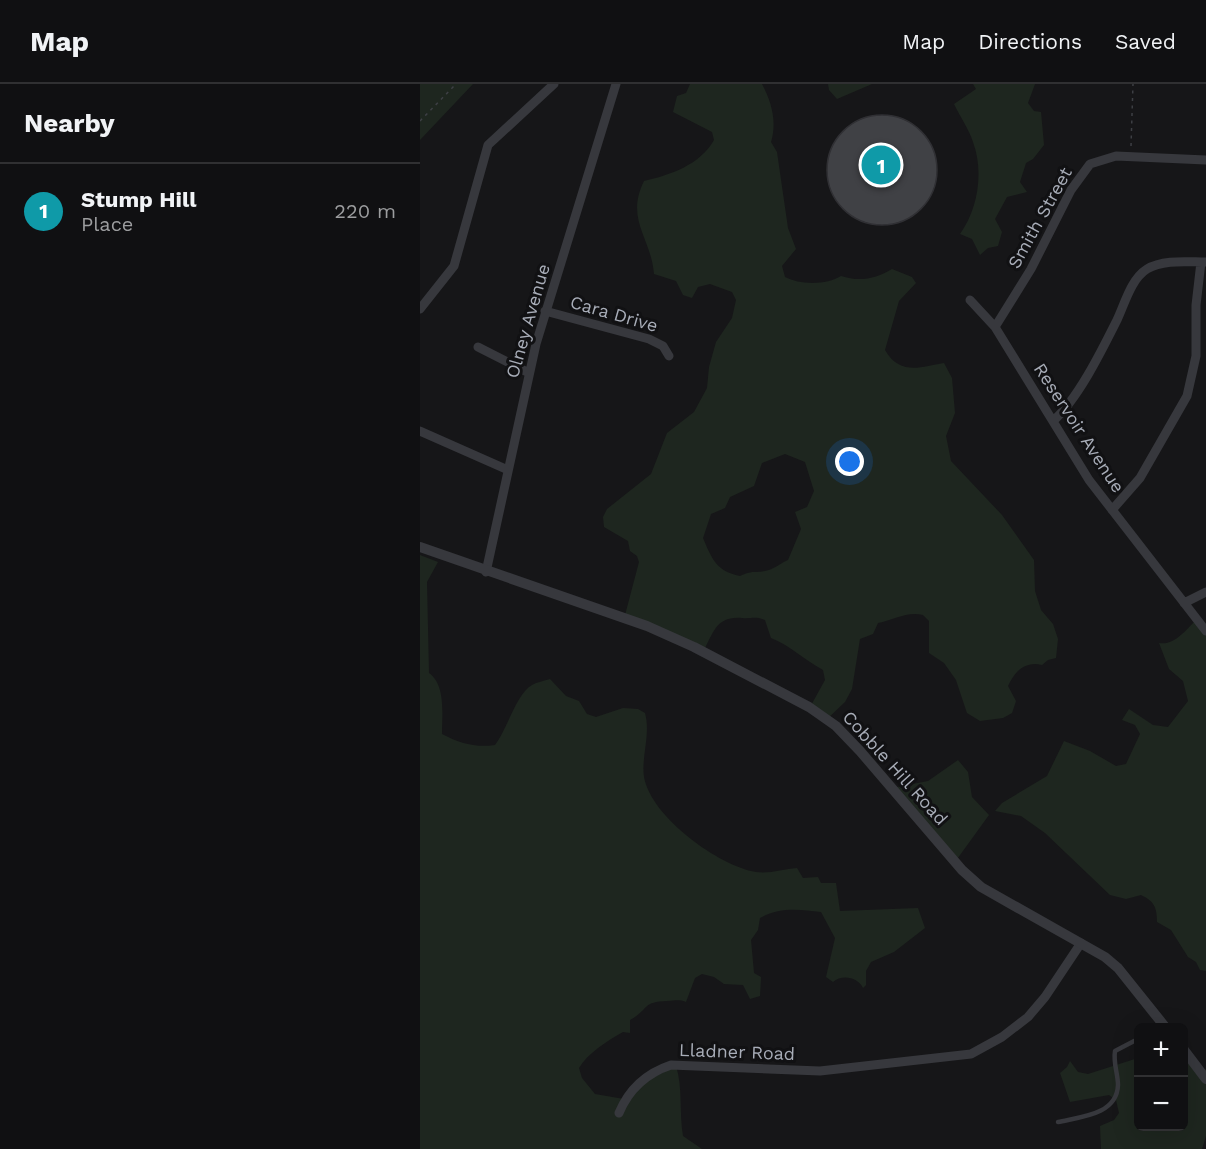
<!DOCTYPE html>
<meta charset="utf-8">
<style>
:root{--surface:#101012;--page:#1e1e20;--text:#f1f3f6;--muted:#9c9d9f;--line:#303032;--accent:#f2b134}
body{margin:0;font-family:"Work Sans",sans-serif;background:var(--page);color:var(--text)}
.controls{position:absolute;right:18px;bottom:18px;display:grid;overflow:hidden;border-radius:9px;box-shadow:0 6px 24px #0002}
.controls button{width:54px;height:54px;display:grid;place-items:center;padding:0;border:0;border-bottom:2px solid var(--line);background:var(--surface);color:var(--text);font:30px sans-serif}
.you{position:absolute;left:430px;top:378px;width:21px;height:21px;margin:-15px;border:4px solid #fff;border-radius:50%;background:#1a73e8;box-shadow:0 0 0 9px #1a73e833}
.badge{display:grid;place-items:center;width:39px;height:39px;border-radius:50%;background:var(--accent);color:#fff;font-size:20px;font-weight:700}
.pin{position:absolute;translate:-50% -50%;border:3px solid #fff;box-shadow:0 2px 6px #0006}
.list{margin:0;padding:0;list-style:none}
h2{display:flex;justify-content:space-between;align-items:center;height:78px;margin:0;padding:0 24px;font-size:26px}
h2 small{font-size:20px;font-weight:400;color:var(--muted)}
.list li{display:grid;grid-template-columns:39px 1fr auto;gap:18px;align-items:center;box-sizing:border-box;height:96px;padding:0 24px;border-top:2px solid var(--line)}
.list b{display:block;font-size:22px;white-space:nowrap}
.list p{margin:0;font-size:20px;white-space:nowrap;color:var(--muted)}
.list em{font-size:20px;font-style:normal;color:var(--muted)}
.map{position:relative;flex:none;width:786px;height:1065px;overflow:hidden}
header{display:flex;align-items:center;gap:36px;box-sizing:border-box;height:84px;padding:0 30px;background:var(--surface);border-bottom:2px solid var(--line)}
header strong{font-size:28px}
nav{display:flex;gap:33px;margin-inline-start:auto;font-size:21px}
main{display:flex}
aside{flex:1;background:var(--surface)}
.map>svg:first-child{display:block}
</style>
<header>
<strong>Map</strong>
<nav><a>Map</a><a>Directions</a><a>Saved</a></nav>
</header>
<main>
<aside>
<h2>Nearby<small></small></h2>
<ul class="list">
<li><span class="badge" style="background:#0f9aa8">1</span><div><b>Stump Hill</b><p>Place</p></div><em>220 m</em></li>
</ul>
</aside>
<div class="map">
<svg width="786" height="1065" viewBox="0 0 786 1065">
<rect width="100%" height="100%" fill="#161618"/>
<!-- green -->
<path fill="#1e261f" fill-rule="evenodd" d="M0,0H53L0,56Z
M270,0H342C352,19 357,38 351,58L357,68L368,144L376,165L362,182L365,193C380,201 407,201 421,192C439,198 456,195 472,185L492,193L496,199L479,217L465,266C480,292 501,283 524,279L532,294L535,329L526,352L531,377L582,431L614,476L615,507L621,526L633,540L638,555L636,574L628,576L622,581C605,577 595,587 588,602L596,617L592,629L583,634L560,637L547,629L536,596L524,579L509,569V537L503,531C487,527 474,536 458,539L453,550L440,555L432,605L425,618L405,637L389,625L405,596L403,586C383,575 371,562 351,554L345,536C335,532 331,535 322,534C296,532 294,548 283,568L204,535L219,478L217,472L210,467L208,457L184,443L183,433L187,425L231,390L247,349L274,328L287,304L289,283L296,258L312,234L316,216L312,208L290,200L278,203L272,214L263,211L256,197L234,190C231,153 205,136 224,97C250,91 280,81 294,56L292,48L253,28L257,12L266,9ZM365,370L385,378L394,407L387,423L375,428L381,445L368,476C361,479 353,486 345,487C333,489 333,486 320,492C296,487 292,475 283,454L291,430L305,424L310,413L334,402L342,379Z
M408,0H452L417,15L409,6Z
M553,0H615L608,19L614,27L621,28L624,61L613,75L606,79L600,98L607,108L587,113L575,135L582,148L578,162L568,164L560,171L552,155L540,150C558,125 564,88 553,58C549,45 540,33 534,20L556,5Z
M0,471L18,478L7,498L9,589C26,601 22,631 22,650C39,659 56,664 75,661C87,646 96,610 112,601C117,598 124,597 130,595L146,612L159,617L167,630L176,633L203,624L218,625L225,629C231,651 221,672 224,693C231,733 299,782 336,788C349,790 364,785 377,784L383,794L398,793L401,799H416L420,827L498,824L505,844L474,868L451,878L446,887V901L443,904C438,893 422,890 413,898L406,893L415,854L401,828C379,825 359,823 340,834L338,846L331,856L334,889L341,893L340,912L330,915L323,901L304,900L294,893L282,890L275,894L266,918C258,915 255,917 247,917C221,918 230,925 210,936V949L203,948C187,957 168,969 159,984L162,994L175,1010L204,1015L214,1003L256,982C263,1004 259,1028 263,1052L282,1065H0Z
M776,536L786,546V887L780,886L776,878L768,873L751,846L737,838C737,823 734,817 721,811L706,815L690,811L625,749L601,732L575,727L582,719L627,692L644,657L670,667L696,682L706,680L720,650L715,641L702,636L709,625L733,641L748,643L768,617L763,597L749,585L739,559C754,562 766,546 776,536Z
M538,676L548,688L552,713L569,731L535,778L472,704L508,697Z
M764,971L779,990L786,985V1052L782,1065H681L680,1042L694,1036L699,1029L696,1016L689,1011L650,1018L640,989L647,983L650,977L658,988L668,990L718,974V1042H764Z"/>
<!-- building -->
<path fill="#404145" stroke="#303034" stroke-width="1.5" d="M407 86a55 55 0 1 1 110 0a55 55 0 1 1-110 0Z"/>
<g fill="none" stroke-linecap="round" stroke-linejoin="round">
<!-- path -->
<path stroke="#3d3f44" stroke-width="1.5" stroke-dasharray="3 4.5" stroke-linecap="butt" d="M0,37L36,0
M711,62L713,0"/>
<!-- service -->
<path stroke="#37383d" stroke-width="4.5" d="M638,1038C660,1033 697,1031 698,1001C698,990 693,979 695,967L718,955"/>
<!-- minor -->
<path stroke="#37383d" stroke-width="9" d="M550,216L575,243L669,396L786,547
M0,225L34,182L68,61L134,0
M125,227L229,255L243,262L249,272
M575,243L611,185L651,106L670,80L696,72L786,76
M58,263L109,289
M633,337C658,315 682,266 697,236C705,219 711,195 727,185C743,175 768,178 786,178
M0,347L88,386
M692,426L720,394L767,312L776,272V221L781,178
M66,488L116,260L196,0
M764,519L786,508
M199,1029C209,1005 227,989 251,981L400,987L551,970L582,953L608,933L625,913L661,859"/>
<!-- tertiary -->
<path stroke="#37383d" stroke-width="10" d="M0,463L227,542L274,563L389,623L416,642L440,667L542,786L561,803L685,873L698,884L746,944
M764,966L786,995"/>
</g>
<g text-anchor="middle" stroke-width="6" stroke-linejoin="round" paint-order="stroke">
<!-- street labels -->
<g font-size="18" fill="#a8adb8" stroke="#111113">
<text transform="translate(620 134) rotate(-61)" y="6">Smith Street</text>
<text transform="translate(194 230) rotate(16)" y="6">Cara Drive</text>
<text transform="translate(108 237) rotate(-74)" y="6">Olney Avenue</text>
<text transform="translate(659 344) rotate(57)" y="6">Reservoir Avenue</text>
<text transform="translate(475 684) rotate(48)" y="6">Cobble Hill Road</text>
<text transform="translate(317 968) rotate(2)" y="6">Lladner Road</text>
</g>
</g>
</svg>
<div class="controls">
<button>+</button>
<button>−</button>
</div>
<div class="you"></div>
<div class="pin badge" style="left:461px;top:81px;background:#0f9aa8">1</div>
</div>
</main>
